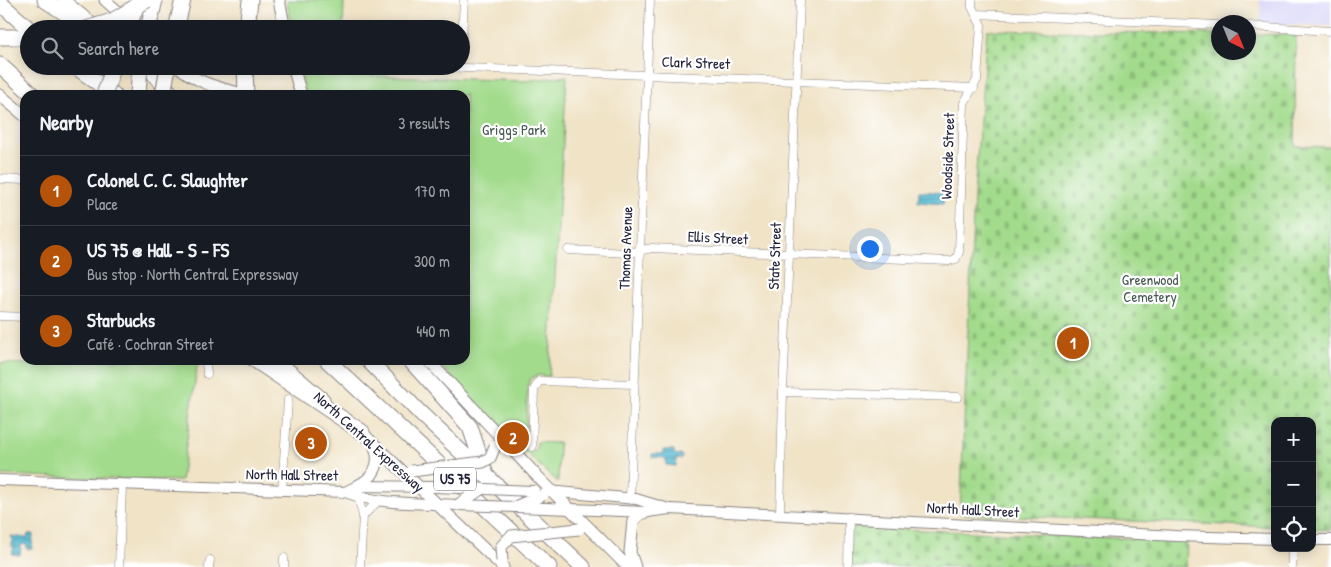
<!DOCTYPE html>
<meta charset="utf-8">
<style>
:root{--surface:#171b24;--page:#242831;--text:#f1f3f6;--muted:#9ea1a6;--line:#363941;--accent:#b45309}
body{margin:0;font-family:"Patrick Hand",sans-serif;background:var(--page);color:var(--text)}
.controls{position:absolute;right:15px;bottom:15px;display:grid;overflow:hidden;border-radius:10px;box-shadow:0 2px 12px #0003}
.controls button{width:45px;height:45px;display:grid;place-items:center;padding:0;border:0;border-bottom:1px solid var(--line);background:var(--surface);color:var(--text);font:25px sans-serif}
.compass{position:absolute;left:1211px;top:15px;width:45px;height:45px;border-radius:50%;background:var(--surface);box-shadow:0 2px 12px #0003;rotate:137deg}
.you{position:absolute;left:869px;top:248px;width:18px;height:18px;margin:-12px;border:4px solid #fff;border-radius:50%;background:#1a73e8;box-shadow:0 0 0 8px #1a73e833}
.badge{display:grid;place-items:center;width:32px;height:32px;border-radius:50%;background:var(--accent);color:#fff;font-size:16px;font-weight:700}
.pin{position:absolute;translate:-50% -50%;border:2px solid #fff;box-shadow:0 1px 5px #0006}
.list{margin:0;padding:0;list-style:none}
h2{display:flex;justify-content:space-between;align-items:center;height:65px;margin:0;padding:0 20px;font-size:21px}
h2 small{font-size:16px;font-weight:400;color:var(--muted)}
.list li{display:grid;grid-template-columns:32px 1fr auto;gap:15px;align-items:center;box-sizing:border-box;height:70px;padding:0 20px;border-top:1px solid var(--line)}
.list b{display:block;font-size:19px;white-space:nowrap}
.list p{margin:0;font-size:16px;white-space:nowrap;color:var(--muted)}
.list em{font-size:16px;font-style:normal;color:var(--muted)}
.icon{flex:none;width:28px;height:28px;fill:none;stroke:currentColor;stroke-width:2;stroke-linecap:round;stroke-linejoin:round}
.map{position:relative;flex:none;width:1331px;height:567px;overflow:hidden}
.search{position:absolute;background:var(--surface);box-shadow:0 2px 12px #0003;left:20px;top:20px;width:450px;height:55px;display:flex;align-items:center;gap:12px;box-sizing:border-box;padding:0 18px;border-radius:28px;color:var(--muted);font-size:19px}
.panel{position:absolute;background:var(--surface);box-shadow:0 2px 12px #0003;left:20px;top:90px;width:450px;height:275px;border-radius:15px}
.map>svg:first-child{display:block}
</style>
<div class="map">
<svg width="1331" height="567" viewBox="0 0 1331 567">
<defs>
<pattern id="cemetery-stones" width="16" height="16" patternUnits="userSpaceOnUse" patternTransform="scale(1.25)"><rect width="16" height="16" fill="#a3db8c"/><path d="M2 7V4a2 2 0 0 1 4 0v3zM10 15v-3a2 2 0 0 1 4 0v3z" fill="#8cbc7a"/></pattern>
<pattern id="water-rules" width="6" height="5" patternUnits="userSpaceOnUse" patternTransform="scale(1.25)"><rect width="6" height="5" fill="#51b8cf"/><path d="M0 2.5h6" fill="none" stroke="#4395a9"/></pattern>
</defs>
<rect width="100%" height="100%" fill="#fff"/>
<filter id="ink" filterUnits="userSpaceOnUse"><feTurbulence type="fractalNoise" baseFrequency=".02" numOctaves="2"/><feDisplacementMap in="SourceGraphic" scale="10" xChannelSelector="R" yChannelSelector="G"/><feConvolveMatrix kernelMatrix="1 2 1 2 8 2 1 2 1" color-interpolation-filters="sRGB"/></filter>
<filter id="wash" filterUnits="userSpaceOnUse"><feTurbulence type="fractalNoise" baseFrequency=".0096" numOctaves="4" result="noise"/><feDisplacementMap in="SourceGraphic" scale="20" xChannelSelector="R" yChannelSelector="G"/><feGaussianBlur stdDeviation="1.12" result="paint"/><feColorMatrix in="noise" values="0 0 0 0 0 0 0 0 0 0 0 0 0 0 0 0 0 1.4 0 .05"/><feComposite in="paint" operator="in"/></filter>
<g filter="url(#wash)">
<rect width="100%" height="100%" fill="#f0e3c6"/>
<!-- built -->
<path fill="#d9d7f8" d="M1260,0H1331V26L1260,23Z"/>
<!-- green -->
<path fill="#a3db8c" stroke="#627e64" d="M287,0H344L343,29H292Z
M308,73L524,81L567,76L549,377L538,375L530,379L528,385L525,450H536L537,442L559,443L558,482L525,452L523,455L449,375L437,360H465V95H306L302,78Z
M30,360H198L181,481L0,475V363L29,364Z"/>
<!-- cemetery -->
<path fill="url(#cemetery-stones)" stroke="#627e64" d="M987,30L1218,34V52H1248L1249,34L1296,35L1295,146L1331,147V530L1312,529V421H1275V527L960,514L974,196Z
M851,527L1187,541L1186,567H850Z"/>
<!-- water -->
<path fill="url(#water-rules)" stroke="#3a6d85" d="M919,191L944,193L943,204L918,202Z
M663,450H674V454L682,455V459L676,458V466L666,465V458L652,457V454H663Z
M28,534H33L32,549H27V545L21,544L20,555L12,554L14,547L11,546L14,544L11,543L13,540L11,536L27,538Z"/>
</g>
<g filter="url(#ink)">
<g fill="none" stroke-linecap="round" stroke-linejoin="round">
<!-- minor casing -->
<g stroke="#898280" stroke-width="9">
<path id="minor" d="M977,14L1218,25
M1248,26L1331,31
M461,58L464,0
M417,66L974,88
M0,179L25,180
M568,250L628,253L652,248L949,261L956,259L959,252L964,103L977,80L981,25L972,7V0
M0,316L25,317
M206,360L207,374
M783,392L958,397
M532,447L534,390L539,381L634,384
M282,491L288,399
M358,497L363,516
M630,498L650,0
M780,514L783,392L800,0
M119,567L122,485
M209,567L210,560
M284,567V558
M360,567L363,516L379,500
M848,567L849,517
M1292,567V548"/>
</g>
<!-- tertiary casing -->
<g stroke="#898280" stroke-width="12">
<path id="tertiary" d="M0,480L345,492L357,486L435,487
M548,491L636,499L669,509
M345,492C379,505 421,503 458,505
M545,508L647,512L670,509L1176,536L1275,539
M1312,540H1331"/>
</g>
<!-- secondary casing -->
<g stroke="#898280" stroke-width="13">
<path id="secondary" d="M64,0L93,24
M105,0L126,19
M279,0L285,29
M178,66C198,84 220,88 246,95
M293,66L301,95
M0,95L25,116
M278,360L324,399
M428,360L538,477L628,567
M357,428L503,567
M357,486C373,479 383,463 374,445
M635,567L630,552L633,521L640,514L647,512"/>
</g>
<!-- motorway casing -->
<g stroke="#898280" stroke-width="17">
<path id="motorway" d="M45,0L89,29
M0,3L29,29
M148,29L155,0
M176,29L183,0
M247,29L250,0
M0,37H29
M0,65L33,95
M75,66L114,95
M245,66L246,95
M155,75L172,95
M138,95L140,66
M255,360L362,432
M327,360L549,567
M368,360L421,414L583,567
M410,360L470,427L485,472"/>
</g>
<!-- minor -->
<use href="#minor" stroke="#fff" stroke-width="8"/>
<!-- tertiary -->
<use href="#tertiary" stroke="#fff" stroke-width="10"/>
<!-- secondary -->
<use href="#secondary" stroke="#fff" stroke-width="11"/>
<!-- motorway -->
<use href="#motorway" stroke="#fff" stroke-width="15"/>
<!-- tertiary-bridge casing -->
<g stroke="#898280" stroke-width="12" stroke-linecap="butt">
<path id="tertiary-bridge" d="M435,487L534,491
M458,505L545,508"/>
</g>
<!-- secondary-bridge casing -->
<g stroke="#898280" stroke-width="13" stroke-linecap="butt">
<path id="secondary-bridge" d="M412,471L483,462L490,458L495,446
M458,505L481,489
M517,506L543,495
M502,561L501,547L511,536L579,529"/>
</g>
<!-- motorway-bridge casing -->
<g stroke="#898280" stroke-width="17" stroke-linecap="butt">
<path id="motorway-bridge" d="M86,29L112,21L147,0
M128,29L137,4
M104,95L114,66
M163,95L168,66"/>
</g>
<!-- tertiary-bridge -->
<use href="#tertiary-bridge" stroke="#fff" stroke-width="10"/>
<!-- secondary-bridge -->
<use href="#secondary-bridge" stroke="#fff" stroke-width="11"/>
<!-- motorway-bridge -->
<use href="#motorway-bridge" stroke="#fff" stroke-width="15"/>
</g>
</g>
<g text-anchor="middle" stroke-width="4.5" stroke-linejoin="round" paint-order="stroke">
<!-- shield labels -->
<rect fill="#fff" stroke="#646476" stroke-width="1" x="434" y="467.5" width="42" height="23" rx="4"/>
<g font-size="14" font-weight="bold" fill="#22223b">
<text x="455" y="484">US 75</text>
</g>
<!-- street labels -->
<g font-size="15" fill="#22223b" stroke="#fff">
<text transform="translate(696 63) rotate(2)" y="5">Clark Street</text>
<text transform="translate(948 156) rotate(-88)" y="5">Woodside Street</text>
<text transform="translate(718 238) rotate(3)" y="5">Ellis Street</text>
<text transform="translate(626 248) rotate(-88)" y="5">Thomas Avenue</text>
<text transform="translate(775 256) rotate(-88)" y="5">State Street</text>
<text transform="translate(369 442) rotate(42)" y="5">North Central Expressway</text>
<text transform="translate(292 475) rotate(1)" y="5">North Hall Street</text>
<text transform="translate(973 510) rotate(3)" y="5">North Hall Street</text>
</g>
<!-- park labels -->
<g font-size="15" fill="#495a53" stroke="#fff">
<text x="514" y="135">Griggs Park</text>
<text x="1150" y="285">Greenwood<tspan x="1150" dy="17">Cemetery</tspan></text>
</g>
</g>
</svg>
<div class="controls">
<button>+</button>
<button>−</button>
<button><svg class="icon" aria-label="locate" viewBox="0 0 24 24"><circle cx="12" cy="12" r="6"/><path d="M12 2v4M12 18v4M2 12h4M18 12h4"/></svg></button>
</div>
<svg class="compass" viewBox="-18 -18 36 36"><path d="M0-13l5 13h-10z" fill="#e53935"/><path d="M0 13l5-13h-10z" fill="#9ea1a6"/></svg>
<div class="you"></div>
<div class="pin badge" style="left:1073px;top:343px">1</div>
<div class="pin badge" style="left:513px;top:438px">2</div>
<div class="pin badge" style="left:311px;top:443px">3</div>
<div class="search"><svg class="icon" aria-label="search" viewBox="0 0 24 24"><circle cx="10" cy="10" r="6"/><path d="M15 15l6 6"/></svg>Search here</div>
<section class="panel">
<h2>Nearby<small>3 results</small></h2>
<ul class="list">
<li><span class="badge">1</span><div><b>Colonel C. C. Slaughter</b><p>Place</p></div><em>170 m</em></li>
<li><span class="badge">2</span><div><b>US 75 @ Hall - S - FS</b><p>Bus stop · North Central Expressway</p></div><em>300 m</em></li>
<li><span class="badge">3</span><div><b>Starbucks</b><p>Café · Cochran Street</p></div><em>440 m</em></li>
</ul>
</section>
</div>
